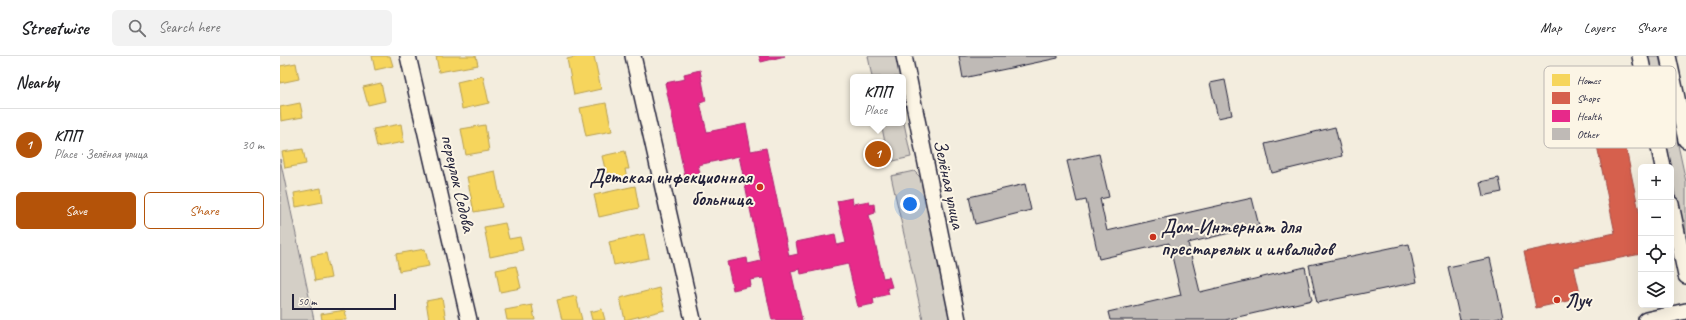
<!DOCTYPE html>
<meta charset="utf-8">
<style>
:root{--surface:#fff;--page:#f2f2f2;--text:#202124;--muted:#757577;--line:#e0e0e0;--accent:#b45309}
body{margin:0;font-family:Caveat,sans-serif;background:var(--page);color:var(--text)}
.controls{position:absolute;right:12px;bottom:12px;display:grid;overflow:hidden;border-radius:6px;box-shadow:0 4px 16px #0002}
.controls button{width:36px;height:36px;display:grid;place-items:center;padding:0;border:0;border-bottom:1px solid var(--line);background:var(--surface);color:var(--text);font:20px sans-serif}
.scale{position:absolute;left:12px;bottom:10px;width:104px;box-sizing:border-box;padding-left:4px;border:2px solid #22223b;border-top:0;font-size:11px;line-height:14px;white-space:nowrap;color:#22223b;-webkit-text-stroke:3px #fcf5e5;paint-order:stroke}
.you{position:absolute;left:630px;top:148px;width:14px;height:14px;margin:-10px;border:3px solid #fff;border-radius:50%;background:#1a73e8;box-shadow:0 0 0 6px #1a73e833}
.badge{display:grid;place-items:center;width:26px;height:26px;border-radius:50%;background:var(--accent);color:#fff;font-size:13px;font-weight:700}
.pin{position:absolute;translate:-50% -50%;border:2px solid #fff;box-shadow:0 1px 4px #0006}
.popup{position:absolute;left:570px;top:18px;width:56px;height:52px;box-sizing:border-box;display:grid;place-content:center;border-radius:6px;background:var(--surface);filter:drop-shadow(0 1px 3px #0005);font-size:13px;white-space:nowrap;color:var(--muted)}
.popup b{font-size:15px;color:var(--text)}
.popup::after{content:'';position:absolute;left:50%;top:100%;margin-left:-8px;border:8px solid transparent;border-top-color:var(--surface)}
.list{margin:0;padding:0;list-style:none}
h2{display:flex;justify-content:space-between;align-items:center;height:52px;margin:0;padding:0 16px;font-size:17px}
h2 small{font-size:13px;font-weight:400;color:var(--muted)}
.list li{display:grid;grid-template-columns:26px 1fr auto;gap:12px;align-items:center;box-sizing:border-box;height:72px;padding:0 16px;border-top:1px solid var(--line)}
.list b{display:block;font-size:15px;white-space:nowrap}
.list p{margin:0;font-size:13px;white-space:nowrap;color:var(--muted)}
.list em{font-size:13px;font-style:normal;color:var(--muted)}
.actions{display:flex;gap:8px;padding:12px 16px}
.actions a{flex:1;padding:9px 0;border:1px solid var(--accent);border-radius:6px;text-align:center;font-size:14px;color:var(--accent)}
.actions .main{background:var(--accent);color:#fff}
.icon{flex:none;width:22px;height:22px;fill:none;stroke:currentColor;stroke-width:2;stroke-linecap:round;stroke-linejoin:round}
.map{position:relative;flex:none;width:1406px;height:264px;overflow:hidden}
header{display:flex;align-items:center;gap:24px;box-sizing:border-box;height:56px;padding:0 20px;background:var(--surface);border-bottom:1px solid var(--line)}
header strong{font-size:19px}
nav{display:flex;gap:22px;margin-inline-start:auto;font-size:14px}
.search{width:280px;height:36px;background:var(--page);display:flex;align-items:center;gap:10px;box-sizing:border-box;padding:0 14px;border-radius:6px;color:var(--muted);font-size:15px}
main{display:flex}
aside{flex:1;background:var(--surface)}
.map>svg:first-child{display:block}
</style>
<header>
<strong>Streetwise</strong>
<div class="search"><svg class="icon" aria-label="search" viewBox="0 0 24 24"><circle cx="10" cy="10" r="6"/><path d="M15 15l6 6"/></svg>Search here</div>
<nav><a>Map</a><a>Layers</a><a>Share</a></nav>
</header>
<main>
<aside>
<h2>Nearby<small></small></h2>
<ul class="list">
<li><span class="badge">1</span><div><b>КПП</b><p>Place · Зелёная улица</p></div><em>30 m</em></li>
</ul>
<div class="actions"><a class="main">Save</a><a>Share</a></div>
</aside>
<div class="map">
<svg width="1406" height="264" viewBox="0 0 1406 264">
<rect width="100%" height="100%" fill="#f3edde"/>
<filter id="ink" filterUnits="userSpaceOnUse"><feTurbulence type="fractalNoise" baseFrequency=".025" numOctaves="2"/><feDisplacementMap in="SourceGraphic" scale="8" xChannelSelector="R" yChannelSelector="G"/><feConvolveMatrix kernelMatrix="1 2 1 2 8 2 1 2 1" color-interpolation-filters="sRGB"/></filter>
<g filter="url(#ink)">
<!-- green -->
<path fill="#d4cfc6" stroke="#7b7880" d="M588,0H618L622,21H592Z
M1366,0H1379L1406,126V190L1391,119V111H1389Z
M623,62L631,101L609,106L601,67H623Z
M0,103L34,264H0Z
M634,115L642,123L671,264H643L611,120Z"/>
<!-- homes -->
<path fill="#f6d55c" stroke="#b69f52" d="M92,0H110L113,10L95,14Z
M156,0H196L198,9L159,16Z
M299,0H314L321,33L294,39L287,3Z
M16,7L19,23L0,27V10Z
M203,20L209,47L182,53L177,26Z
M101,27L105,45L88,49L83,31Z
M20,47L23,61L1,65L0,51Z
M326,47L332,75L306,80L300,52Z
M121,68L124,86L97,91L93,73Z
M205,69L209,95L186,99L181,73Z
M23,93L26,108L5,112L2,96Z
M345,95L349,113H345L347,123L332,126L330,117H326L322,100Z
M215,115L222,151L194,156L187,121Z
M355,130L359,152L319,161L314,139Z
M41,132L43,146L16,151L14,137Z
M225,167L229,183L240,181L243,194L210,201L204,171Z
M364,178L369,202L334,209L329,186Z
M145,193L149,210L119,215L116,198Z
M46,197L51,222L35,225L31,200Z
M236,210L241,232L220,236L216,214Z
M379,232L385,254L345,264L340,242Z
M296,240L302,264H282L277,244Z
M162,242L166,264H149L146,245Z
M252,249L255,264H227L225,254Z
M322,253L325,264H312L310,256Z
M65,254L67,264H42L41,258Z"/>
<!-- shops -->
<path fill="#d6604d" stroke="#a04d48" d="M1332,25L1361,165V198L1294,211L1301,242L1256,252L1244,196L1335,177L1305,31Z"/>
<!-- health -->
<path fill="#e7298a" stroke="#ac2772" d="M479,0H505L481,6Z
M420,14L426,45L420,47L427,76L466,68L471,95L486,92L509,200L518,198L516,186L555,178L557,189L566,187L557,145L572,142L573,148L589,145L590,149L594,148L595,157L589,159L603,222L609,221L612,231L607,232L609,238L593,242L594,248L578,251L568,208L521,218L520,213L511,215L522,264H492L483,222L470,224L471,230L453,234L447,206L467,202L468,208L481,205L459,100L418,109L420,117L405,121L385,27L405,23L404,18Z
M603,94L604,101L594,103L592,95Z"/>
<!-- building -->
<path fill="#bfbab6" stroke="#22223b" d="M679,0H778V2L683,22Z
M945,24L952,59L938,62L930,27Z
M1055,71L1062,100L992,117L985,88Z
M819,98L829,141L820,143L827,175L972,142L979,170L908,187L920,236L1025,211L1032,244L945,264H830L828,256L901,239L889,187L819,203L806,144L797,146L787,105Z
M1219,122L1222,136L1203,140L1200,126Z
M745,128L751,154L695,168L689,141Z
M1129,188L1137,226L1037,247L1029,209Z
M1210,202L1223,261L1212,264H1180L1168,211Z"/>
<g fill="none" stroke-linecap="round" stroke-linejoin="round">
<!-- minor casing -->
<g stroke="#22223b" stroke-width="18">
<path id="minor" d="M128,0L189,264
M353,0L413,264
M624,0L678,264
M1360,0L1383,111
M1388,0L1406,84
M1391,148L1406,220
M1366,264L1406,255"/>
</g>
<!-- minor -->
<use href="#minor" stroke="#fcf5e5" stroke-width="15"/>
</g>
</g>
<!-- markers -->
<g fill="#c8321e" stroke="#fcf5e5" stroke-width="1.5">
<circle cx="480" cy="131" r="4"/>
<circle cx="873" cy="181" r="4"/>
<circle cx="1277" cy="244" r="4"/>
</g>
<g text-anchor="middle" stroke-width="4" stroke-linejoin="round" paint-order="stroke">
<!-- poi labels -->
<g font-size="19" font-weight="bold" fill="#22223b" stroke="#fcf5e5" text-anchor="start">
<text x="472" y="127" text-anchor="end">Детская инфекционная<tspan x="472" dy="22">больница</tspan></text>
<text x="881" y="177">Дом-Интернат для<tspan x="881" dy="22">престарелых и инвалидов</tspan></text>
<text x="1285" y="251">Луч</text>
</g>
<!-- street labels -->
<g font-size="19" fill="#22223b" stroke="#fcf5e5">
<text transform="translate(179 127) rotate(77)" y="7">переулок Седова</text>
<text transform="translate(670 128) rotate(78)" y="7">Зелёная улица</text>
</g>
</g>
<!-- legend -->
<rect x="1264" y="10" width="132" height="82" rx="6" fill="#fcf5e5" stroke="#bbb6b2" stroke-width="1"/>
<rect x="1272" y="18" width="18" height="12" fill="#f6d55c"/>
<rect x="1272" y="36" width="18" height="12" fill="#d6604d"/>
<rect x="1272" y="54" width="18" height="12" fill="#e7298a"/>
<rect x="1272" y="72" width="18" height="12" fill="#bfbab6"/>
<g font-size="11" fill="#22223b">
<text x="1297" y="28">Homes</text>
<text x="1297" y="46">Shops</text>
<text x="1297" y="64">Health</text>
<text x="1297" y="82">Other</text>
</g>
</svg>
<div class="controls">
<button>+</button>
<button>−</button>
<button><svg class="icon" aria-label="locate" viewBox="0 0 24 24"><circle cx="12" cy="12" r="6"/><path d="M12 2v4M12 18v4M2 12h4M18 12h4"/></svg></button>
<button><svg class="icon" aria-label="layers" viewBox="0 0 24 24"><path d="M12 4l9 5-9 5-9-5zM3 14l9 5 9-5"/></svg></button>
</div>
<div class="scale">50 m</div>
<div class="you"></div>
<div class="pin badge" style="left:598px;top:98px">1</div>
<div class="popup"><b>КПП</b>Place</div>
</div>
</main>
